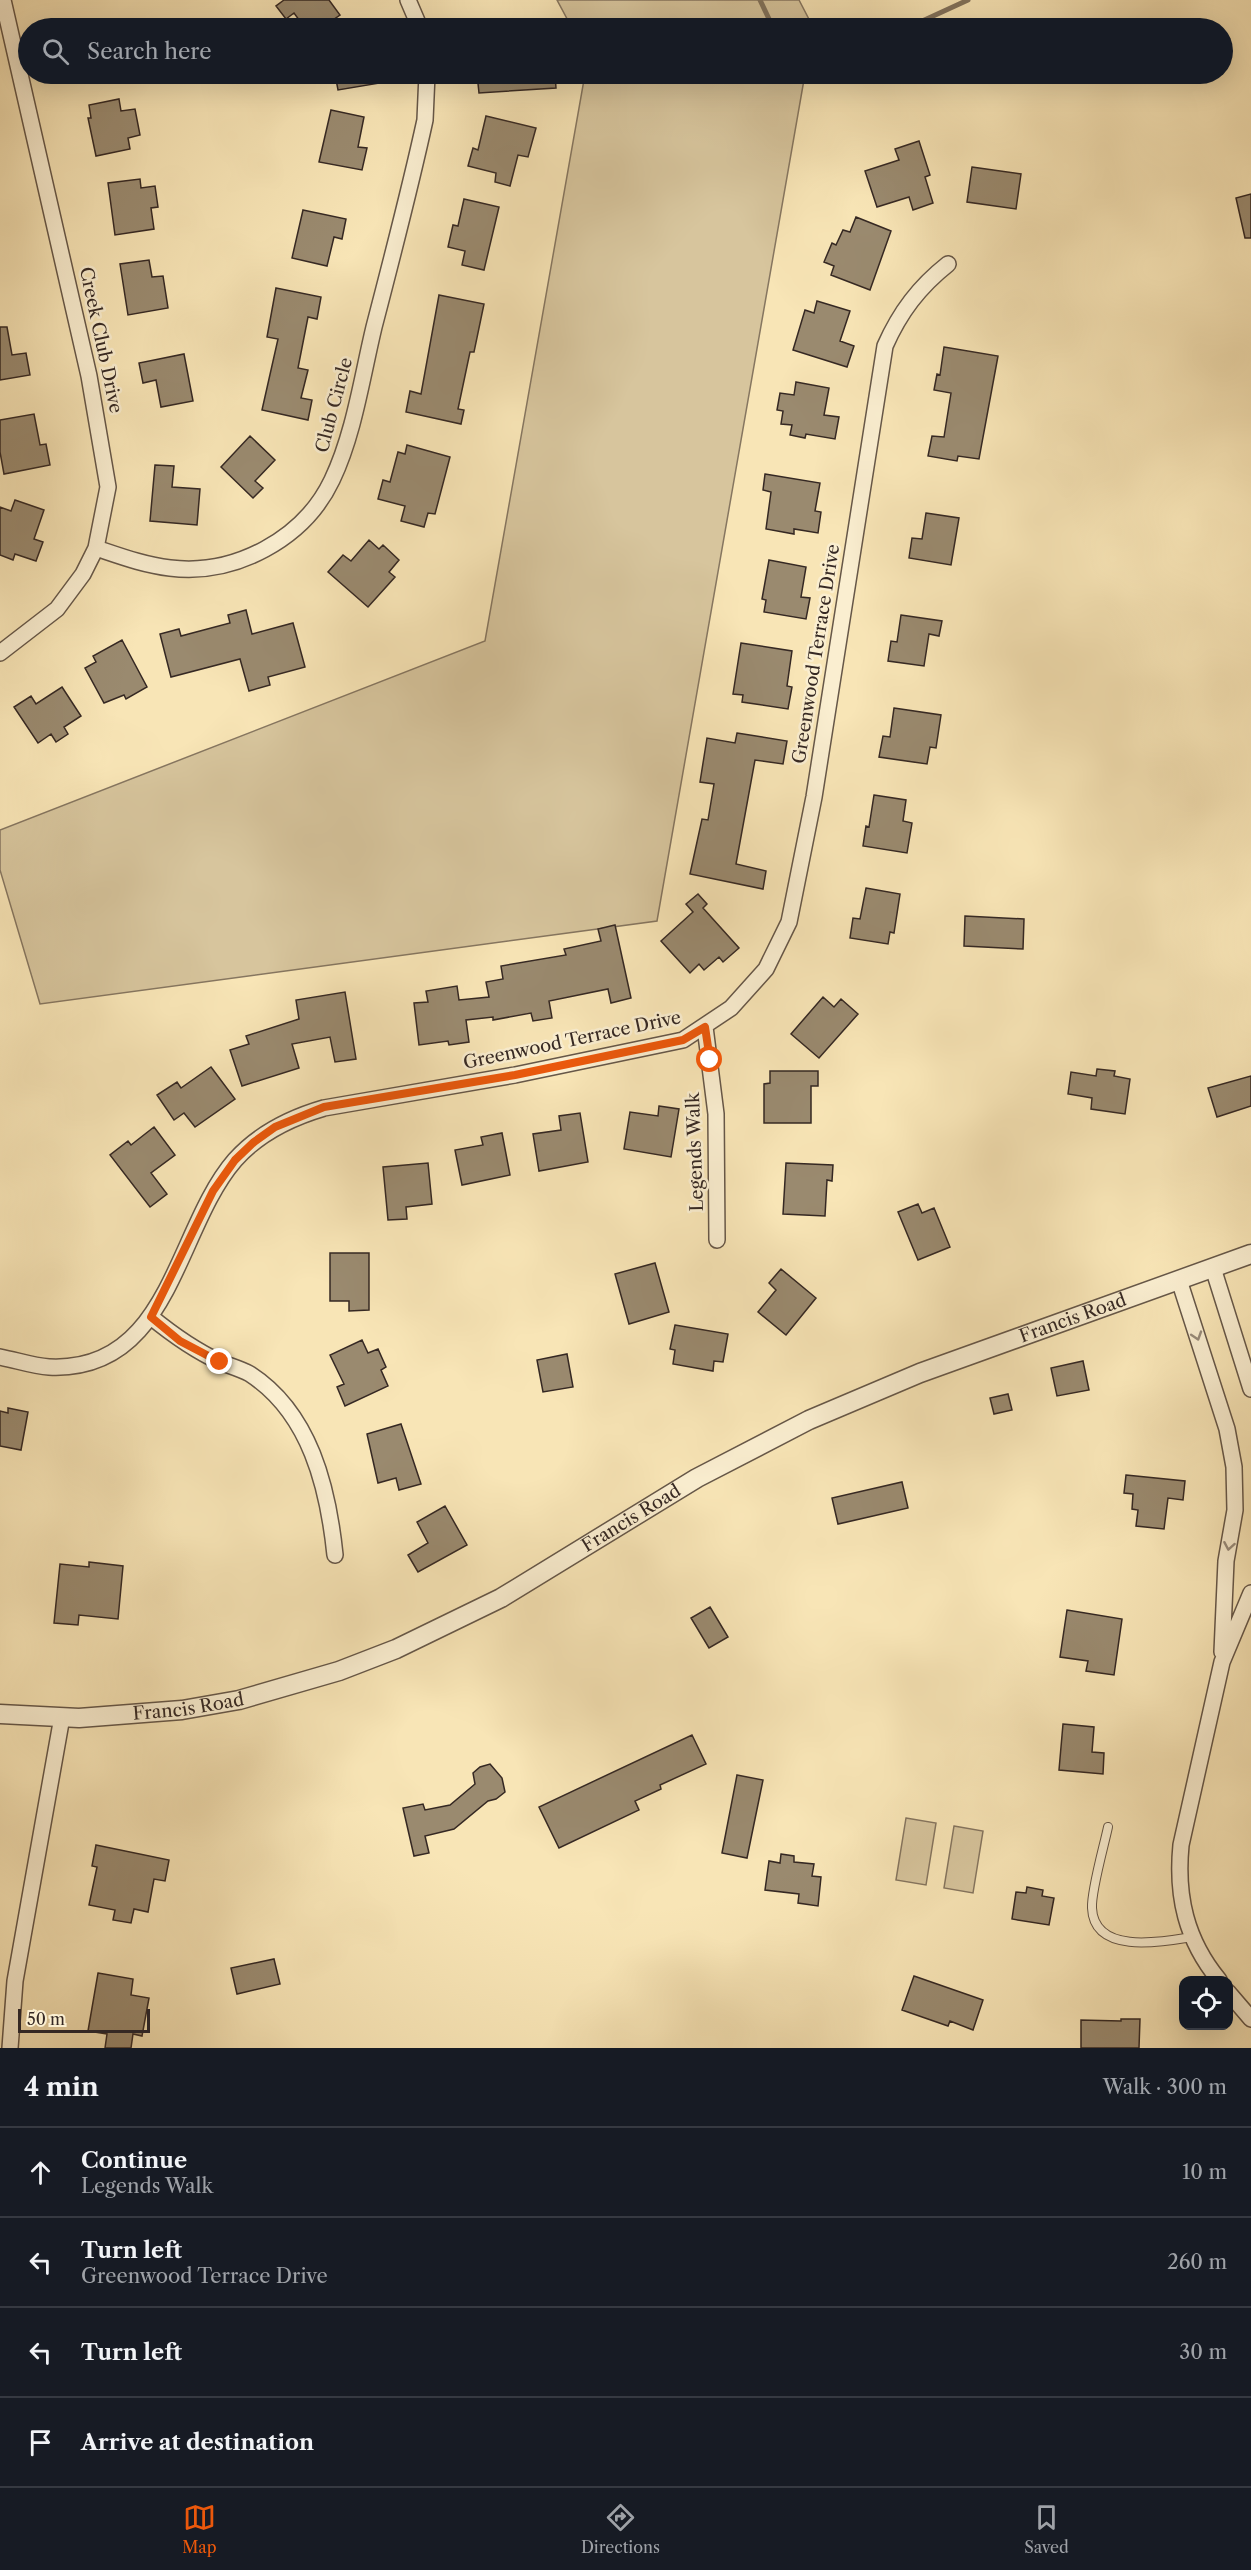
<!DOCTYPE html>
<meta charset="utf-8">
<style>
:root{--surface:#171b24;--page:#20242c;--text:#f1f3f6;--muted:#9ea1a6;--line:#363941;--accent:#ea580c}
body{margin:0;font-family:"Libre Caslon Text",serif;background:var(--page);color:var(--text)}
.controls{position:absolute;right:18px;bottom:18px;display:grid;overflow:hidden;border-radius:12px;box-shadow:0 6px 24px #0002}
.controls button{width:54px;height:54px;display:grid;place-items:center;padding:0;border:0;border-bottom:2px solid var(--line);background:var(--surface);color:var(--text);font:30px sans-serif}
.scale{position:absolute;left:18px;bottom:15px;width:132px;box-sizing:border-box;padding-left:6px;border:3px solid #352823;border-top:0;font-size:16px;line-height:21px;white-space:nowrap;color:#352823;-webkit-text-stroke:4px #faeed0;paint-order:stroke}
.stop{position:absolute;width:18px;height:18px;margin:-14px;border:4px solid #ea580c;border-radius:50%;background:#fff}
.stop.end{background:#ea580c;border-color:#fff;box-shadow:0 2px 6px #0008}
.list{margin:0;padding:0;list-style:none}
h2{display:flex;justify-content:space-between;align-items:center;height:78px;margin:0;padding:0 24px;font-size:26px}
h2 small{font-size:20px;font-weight:400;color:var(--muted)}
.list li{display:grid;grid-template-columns:39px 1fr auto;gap:18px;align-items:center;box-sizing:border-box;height:90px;padding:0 24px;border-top:2px solid var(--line)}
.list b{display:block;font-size:22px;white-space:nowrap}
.list p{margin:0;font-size:20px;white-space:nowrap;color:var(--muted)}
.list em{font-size:20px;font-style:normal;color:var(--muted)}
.icon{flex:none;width:33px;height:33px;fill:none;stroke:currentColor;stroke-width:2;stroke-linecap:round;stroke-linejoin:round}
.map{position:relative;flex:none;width:1251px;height:2048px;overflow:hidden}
.search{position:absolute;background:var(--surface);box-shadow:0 6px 24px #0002;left:18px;right:18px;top:18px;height:66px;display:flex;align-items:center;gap:15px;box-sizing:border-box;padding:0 21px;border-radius:33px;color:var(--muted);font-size:22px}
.sheet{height:438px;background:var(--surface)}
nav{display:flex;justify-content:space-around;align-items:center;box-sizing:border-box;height:84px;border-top:2px solid var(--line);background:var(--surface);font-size:16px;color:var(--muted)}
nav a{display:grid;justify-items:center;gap:3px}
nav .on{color:var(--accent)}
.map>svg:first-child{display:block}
</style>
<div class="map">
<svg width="1251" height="2048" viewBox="0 0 1251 2048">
<rect width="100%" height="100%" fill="#f8e5b6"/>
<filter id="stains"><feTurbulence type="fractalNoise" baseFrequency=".00333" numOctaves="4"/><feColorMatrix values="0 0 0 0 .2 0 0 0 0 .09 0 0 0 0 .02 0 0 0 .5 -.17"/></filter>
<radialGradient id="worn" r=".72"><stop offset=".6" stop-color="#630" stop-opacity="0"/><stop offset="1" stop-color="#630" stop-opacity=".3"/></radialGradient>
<!-- green -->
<path fill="#d7c59d" stroke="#867660" stroke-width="1.5" d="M557,0H799L813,27L572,28Z
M585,74H805L657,921L40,1004L0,870V830L485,641Z
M906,1818L936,1823L926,1885L896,1880Z
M954,1826L983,1831L973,1893L944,1888Z"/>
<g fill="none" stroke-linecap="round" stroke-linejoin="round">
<!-- stream -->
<path stroke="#82735d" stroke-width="5" d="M760,0L770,21L779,28
M907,28L968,0"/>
</g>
<!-- building -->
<path fill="#9a8a6f" stroke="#352823" stroke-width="1.5" d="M284,0H329L340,15L321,28H305L294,13L286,19L276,6Z
M335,74H391L392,81L338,90Z
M477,74H555L556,88L479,93Z
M119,99L121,111L135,109L140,135L128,138L130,149L96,156L88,118H91L89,105Z
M331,110L364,117L358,147L367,148L362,170L319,162Z
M486,116L536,128L528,157L518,155L510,186L495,182L496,173L468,166L473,148L478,150Z
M919,141L930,175L925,177L933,203L913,210L909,197L877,207L865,171L899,160L895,149Z
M972,167L1021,174L1016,209L967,202Z
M140,179L141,188L155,186L158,207L151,208L154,229L115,235L108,183Z
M1251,194V238H1245L1236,198Z
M464,199L499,207L484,270L462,265L465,251L448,247L453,225L458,226Z
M303,210L346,219L342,239L334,237L327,266L292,258Z
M856,217L891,231L870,290L831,275L834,266L824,262L832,243L836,245L843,230L850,232Z
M149,260L152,277L163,276L168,308L128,315L120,264Z
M276,288L321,297L317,319L308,317L298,368L308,370L301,398L312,400L308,420L262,410L278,339L267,337Z
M439,295L484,304L474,352H470L458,409L464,410L461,424L406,412L410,391L421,394Z
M817,301L850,311L840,341L854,346L847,367L793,350L805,310L814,313Z
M0,327H7L12,355L26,353L30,375L0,380Z
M944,347L998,356L979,459L958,456L957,461L928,456L932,436L944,437L951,393L934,390L937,374L940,375Z
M184,354L193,401L161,407L156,380L143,383L139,363Z
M796,382L829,388L824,415L839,417L835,439L806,434L805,438L790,435L792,425L781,424L783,411L777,410L780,393L794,395Z
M34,414L40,445L46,444L50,465L4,474L0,452V420Z
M250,436L275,460L255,481L263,488L253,498L221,467Z
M407,445L450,457L435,514L428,513L424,527L401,521L405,506L378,499L383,480L390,482L398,452L405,454Z
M155,465L174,466L172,487L200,489L197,525L150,521Z
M765,474L820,483L815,511L821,512L818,533L794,529V534L766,529L771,492L763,490Z
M15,500L44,510L34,539L43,542L36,561L15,554L13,560L0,555V507L11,511Z
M926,513L959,518L951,565L909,558L912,538L922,539Z
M369,540L379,549L383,545L399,560L389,572L395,577L368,607L328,572L343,555L351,561Z
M769,560L806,567L801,597L810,598L806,619L764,612L766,600L762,599Z
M246,610L252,634L293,623L305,667L268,677L270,685L249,691L240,659L171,677L160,634L179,629L181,636L230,623L228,615Z
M901,615L942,621L939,636L929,634L924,666L888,661L891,641L897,642Z
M122,640L147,687L126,699L124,695L104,703L85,668L96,662L93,656Z
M741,643L792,651L787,686L792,687L788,709L742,702L743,695L733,694Z
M62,687L81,716L64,727L68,734L56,742L51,734L38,743L14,707L31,696L36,704Z
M894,708L941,715L936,748L930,747L927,764L879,757L883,736L890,737Z
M737,733L787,741L783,764L755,760L736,864L766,871L763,889L690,874L702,819L708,820L714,784L700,782L707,738L735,743Z
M874,795L906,800L903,821L912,823L907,853L863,846L866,826L869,827Z
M866,888L900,894L894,933L890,932L888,944L850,938L853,918L860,919Z
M698,894L707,904L703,908L739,948L723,962L719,957L704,970L699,964L690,973L661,941L693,912L686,904Z
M965,916L1024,919L1023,949L964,946Z
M615,925L631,998L611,1003L608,989L549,1001L552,1018L533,1021L531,1013L493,1020V1017L466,1020L469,1042L449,1045L448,1041L419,1045L414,1003L428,1002L426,991L457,986L459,1000L489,997L486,982L503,979L501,966L566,955L564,949L601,941L598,929Z
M345,992L356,1059L335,1062L330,1037L292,1044L299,1068L242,1086L230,1050L249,1044L246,1036L299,1019L296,1000Z
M823,997L834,1007L841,999L858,1014L819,1058L791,1034Z
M211,1067L235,1099L195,1127L184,1113L174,1120L157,1095L177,1082L181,1088Z
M1097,1069L1115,1071L1114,1076L1130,1079L1125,1114L1091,1109L1092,1098L1068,1094L1071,1072L1096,1076Z
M770,1071H818V1086H811V1123H764V1084L770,1083Z
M1251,1076V1106L1217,1117L1208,1088Z
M659,1106L679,1109L671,1157L624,1149L630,1112L658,1116Z
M580,1113L588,1162L539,1171L533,1134L561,1130L559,1116Z
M154,1127L175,1155L151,1173L167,1194L150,1207L110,1155L128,1141L131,1145Z
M502,1133L510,1175L462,1185L455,1150L483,1145L481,1137Z
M428,1163L432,1204L406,1207L407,1219L388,1220L383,1167Z
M786,1163L833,1165L832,1181L827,1180L825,1216L783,1214Z
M918,1204L922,1213L934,1208L950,1247L918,1260L898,1212Z
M330,1253H369V1310L349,1311V1301H330Z
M655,1263L669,1312L629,1324L615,1274Z
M781,1269L816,1298L786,1335L758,1312L776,1290L769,1283Z
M675,1325L728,1334L723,1362L714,1361L713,1371L673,1364L675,1350L670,1349Z
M362,1340L368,1353L378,1349L386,1367L381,1370L388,1386L345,1406L337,1387L344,1384L330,1355Z
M567,1354L573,1387L543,1392L537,1360Z
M1083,1361L1089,1390L1057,1396L1051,1368Z
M1008,1394L1012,1410L994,1414L990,1398Z
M8,1408L28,1412L21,1450L0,1446V1411L8,1413Z
M401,1424L421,1484L399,1490L396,1478L378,1483L367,1434Z
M1126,1475L1185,1481L1183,1500L1168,1498L1164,1529L1136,1526L1138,1510L1132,1509L1133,1494L1124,1493Z
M902,1482L908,1508L838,1524L832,1498Z
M445,1506L467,1545L418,1572L408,1555L428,1543L417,1522Z
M89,1562L123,1566L118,1619L79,1615L78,1625L54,1623L60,1564L89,1567Z
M710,1607L728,1637L709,1648L691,1618Z
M1067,1610L1122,1619L1114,1675L1086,1671L1088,1661L1060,1657Z
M1063,1724L1094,1727L1092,1752L1104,1753L1103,1774L1059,1770Z
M692,1735L706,1764L660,1785L661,1789L635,1801L639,1810L559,1848L539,1807Z
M490,1764L502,1778L505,1792L496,1799L488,1801L454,1829L425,1836L429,1853L414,1856L403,1808L423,1804L425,1810L450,1805L475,1784L473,1773L480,1767Z
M737,1775L763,1780L747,1858L722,1853Z
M96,1845L169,1860L165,1881L154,1879L148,1912L134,1909L131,1923L113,1920L115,1910L89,1905L97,1867L92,1866Z
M781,1854L794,1856V1862L814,1864L812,1876L821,1877L818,1906L798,1903L799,1894L765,1890L769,1861L780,1863Z
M1027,1887L1043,1890L1042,1896L1054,1898L1049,1925L1012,1919L1016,1892L1026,1893Z
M274,1959L280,1984L237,1994L231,1968Z
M98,1973L133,1979L131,1995L149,1998L142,2036L133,2034L131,2048H105L107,2034L88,2031Z
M914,1976L983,2000L973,2030L950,2021L948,2026L902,2010Z
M1121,2019H1140L1139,2048H1081V2020L1121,2021Z"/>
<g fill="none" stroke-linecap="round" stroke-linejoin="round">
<!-- service casing -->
<g stroke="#665748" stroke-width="10">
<path id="service" d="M1108,1827C1104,1846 1091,1891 1092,1908C1094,1955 1162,1942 1192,1937"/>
</g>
<!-- minor casing -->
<g stroke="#665748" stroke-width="18">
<path id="minor" d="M408,0L420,28
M96,548C120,556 144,565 170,568C235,576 304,539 332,480C354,434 362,377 374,327C392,258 410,189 425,120L427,74
M0,653L57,609L83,574L96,548L108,487L89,376L3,0
M705,1027L716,1114L717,1240
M1213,1268L1251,1389
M1179,1280L1227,1429L1234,1467L1235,1510L1226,1561L1222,1652
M151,1317C173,1335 194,1350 220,1362C230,1366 241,1369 250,1374C310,1413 328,1487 335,1555
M0,1357C16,1360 33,1366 49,1367C171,1373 175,1229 235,1160C259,1133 290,1118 324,1108L515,1075L683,1040L731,1008L766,969L789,922L814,797L885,346C900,312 919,287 948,264
M1219,1980C1186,1940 1176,1896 1181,1845L1222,1662L1251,1593
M1228,1992L1251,2019
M10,2048L15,1981L62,1717"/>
</g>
<!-- tertiary casing -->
<g stroke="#665748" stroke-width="21">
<g id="tertiary">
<path id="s1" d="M0,1714L79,1718L182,1710L239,1700L339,1671L396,1649L501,1598L697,1478L809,1420L920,1373L1251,1254"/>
</g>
</g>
<!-- service -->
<use href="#service" stroke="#faeed0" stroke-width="8"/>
<!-- minor -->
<use href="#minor" stroke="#faeed0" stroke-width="15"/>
<!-- tertiary -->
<use href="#tertiary" stroke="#faeed0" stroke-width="18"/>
</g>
<!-- one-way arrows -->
<defs><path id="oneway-chevron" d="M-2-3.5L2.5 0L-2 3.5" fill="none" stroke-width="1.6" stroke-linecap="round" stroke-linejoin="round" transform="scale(1.5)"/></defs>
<g stroke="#988b7a">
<use href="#oneway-chevron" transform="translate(1197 1336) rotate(72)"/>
<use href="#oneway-chevron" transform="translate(1229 1546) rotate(100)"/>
</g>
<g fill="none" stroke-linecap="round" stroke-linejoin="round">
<!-- route -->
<path stroke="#ea580c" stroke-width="8" d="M220,1362L180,1341L151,1317L213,1191L235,1160L254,1142L275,1127L324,1107L515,1075L683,1040L705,1027L710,1060"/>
</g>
<g text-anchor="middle" stroke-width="5" stroke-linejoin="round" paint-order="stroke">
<!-- street labels -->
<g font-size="18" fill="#352823" stroke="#faeed0">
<text transform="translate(101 340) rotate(78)" y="6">Creek Club Drive</text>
<text transform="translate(334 405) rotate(-75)" y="6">Club Circle</text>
<text transform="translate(816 654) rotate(-81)" y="6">Greenwood Terrace Drive</text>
<text transform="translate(572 1040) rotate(-12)" y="6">Greenwood Terrace Drive</text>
<text transform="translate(695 1152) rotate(-92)" y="6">Legends Walk</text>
<text dy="6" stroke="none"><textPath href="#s1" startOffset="1161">Francis Road</textPath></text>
<text dy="6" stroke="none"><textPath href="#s1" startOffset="675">Francis Road</textPath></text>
<text dy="6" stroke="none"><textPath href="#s1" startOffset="189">Francis Road</textPath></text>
</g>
</g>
<rect width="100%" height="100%" filter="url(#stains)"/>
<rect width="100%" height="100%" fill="url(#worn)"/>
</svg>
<div class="controls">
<button><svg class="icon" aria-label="locate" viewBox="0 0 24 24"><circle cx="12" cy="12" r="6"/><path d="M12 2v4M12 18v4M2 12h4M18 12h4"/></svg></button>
</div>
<div class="scale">50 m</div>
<div class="stop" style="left:710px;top:1060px"></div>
<div class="stop end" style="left:220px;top:1362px"></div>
<div class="search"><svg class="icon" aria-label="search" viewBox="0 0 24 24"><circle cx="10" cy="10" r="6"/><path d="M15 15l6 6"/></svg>Search here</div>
</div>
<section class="sheet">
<h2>4 min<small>Walk · 300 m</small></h2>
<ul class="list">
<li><svg class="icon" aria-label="ahead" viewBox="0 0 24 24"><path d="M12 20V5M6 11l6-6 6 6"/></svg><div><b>Continue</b><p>Legends Walk</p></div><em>10 m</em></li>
<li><svg class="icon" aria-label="left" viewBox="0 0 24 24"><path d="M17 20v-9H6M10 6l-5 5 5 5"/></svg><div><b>Turn left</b><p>Greenwood Terrace Drive</p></div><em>260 m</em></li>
<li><svg class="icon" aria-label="left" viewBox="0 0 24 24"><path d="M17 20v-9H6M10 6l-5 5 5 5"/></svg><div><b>Turn left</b></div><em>30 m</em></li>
<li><svg class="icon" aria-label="arrive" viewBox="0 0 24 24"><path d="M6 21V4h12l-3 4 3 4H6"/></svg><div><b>Arrive at destination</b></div></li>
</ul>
</section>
<nav>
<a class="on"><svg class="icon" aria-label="map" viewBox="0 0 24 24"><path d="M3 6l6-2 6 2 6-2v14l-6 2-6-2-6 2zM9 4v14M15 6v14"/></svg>Map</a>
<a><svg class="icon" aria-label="directions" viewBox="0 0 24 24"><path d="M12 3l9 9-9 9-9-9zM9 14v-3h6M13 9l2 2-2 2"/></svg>Directions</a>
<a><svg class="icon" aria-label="saved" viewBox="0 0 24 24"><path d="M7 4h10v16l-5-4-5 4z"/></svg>Saved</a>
</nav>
